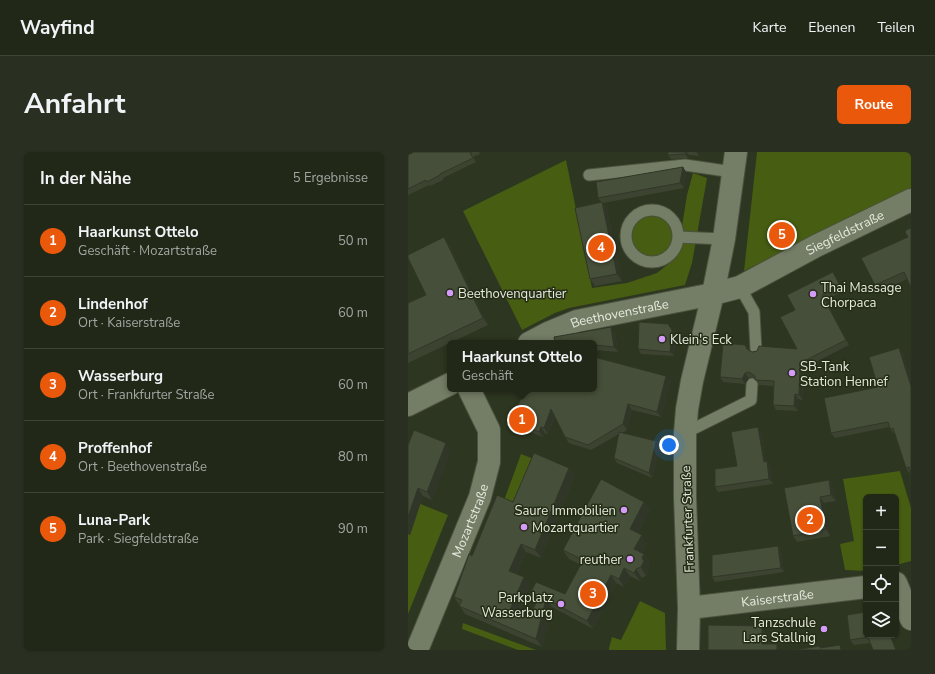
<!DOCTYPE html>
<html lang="de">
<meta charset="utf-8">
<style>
:root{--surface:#222818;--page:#2a3021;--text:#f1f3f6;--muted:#a2a6a2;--line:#3f4437;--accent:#ea580c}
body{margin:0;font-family:"Nunito Sans",sans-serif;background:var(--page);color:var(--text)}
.controls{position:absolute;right:12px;bottom:12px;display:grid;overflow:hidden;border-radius:6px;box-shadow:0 1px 3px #0004}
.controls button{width:36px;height:36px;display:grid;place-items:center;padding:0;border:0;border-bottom:1px solid var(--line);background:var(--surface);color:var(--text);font:20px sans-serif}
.you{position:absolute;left:261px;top:293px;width:14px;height:14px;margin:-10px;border:3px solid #fff;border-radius:50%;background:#1a73e8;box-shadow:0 0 0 6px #1a73e833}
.badge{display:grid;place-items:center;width:26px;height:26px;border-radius:50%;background:var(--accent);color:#fff;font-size:13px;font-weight:700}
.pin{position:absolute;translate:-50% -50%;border:2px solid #fff;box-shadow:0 1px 4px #0006}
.popup{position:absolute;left:39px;top:188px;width:150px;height:52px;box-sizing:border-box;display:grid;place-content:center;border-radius:6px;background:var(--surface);filter:drop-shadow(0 1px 3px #0005);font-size:13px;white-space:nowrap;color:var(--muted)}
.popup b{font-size:15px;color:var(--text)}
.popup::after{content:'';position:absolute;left:50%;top:100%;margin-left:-8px;border:8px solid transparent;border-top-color:var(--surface)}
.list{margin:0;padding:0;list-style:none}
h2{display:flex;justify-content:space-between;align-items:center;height:52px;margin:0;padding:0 16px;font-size:17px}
h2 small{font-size:13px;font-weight:400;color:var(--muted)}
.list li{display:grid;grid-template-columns:26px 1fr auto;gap:12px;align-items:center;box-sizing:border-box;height:72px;padding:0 16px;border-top:1px solid var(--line)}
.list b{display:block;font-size:15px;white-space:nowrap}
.list p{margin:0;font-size:13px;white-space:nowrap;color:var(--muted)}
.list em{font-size:13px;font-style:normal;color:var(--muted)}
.icon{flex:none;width:22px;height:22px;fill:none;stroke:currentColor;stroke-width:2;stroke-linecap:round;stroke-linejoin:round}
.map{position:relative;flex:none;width:503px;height:498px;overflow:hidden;border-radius:6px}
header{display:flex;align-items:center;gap:24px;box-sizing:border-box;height:56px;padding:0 20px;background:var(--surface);border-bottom:1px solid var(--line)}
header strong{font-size:19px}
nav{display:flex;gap:22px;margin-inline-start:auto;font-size:14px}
.intro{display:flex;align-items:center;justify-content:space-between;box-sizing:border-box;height:96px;padding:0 24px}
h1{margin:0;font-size:28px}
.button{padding:10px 18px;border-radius:6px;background:var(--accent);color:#fff;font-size:14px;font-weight:700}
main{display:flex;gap:24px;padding:0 24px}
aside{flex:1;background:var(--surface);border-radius:6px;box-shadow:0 1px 3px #0004}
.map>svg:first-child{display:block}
</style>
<header>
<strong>Wayfind</strong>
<nav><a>Karte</a><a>Ebenen</a><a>Teilen</a></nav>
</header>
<div class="intro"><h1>Anfahrt</h1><a class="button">Route</a></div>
<main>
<aside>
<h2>In der Nähe<small>5 Ergebnisse</small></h2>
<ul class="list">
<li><span class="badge">1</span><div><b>Haarkunst Ottelo</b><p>Geschäft · Mozartstraße</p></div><em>50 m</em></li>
<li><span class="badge">2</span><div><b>Lindenhof</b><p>Ort · Kaiserstraße</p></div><em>60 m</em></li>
<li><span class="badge">3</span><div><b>Wasserburg</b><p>Ort · Frankfurter Straße</p></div><em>60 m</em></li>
<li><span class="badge">4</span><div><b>Proffenhof</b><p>Ort · Beethovenstraße</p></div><em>80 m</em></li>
<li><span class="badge">5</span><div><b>Luna-Park</b><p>Park · Siegfeldstraße</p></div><em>90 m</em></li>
</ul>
</aside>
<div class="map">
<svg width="503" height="498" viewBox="0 0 503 498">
<rect width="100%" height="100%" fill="#2d3620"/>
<!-- green -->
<path fill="#465d12" d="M349,0H503V36L336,119Z
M158,8L184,136L219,131L249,121L269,105L279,43L285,21L299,26L284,111L277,133L161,156L147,161L114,178L55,59Z
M224 84a20 20 0 1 1 40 0a20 20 0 1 1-40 0Z
M113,302L131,309L111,358L95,351Z
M492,319L503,356V409L488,413V345H458V419L437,418L432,392L446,389L435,327Z
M0,347L40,363L0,462Z
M232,449L257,461L258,498H201V496L204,485L213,488Z
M55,471L128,498H110L54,477Z"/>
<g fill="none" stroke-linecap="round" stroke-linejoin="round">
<!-- service casing -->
<g stroke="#4c523f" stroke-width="13">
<path id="service" d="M181,23L277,13L325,20
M218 84a26 26 0 1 1 52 0a26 26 0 1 1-52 0Z
M270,85L316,87
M332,135L346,160L348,198
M277,281L343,248L344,232"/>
</g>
<!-- minor casing -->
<g stroke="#4c523f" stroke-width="24">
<g id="minor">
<path id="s1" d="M305,142L332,135L408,94L503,48"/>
<path d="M488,431L503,467"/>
<path id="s2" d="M281,456L458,435"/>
<path id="s3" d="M9,498L72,345L81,310V278L61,237"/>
</g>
</g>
<!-- tertiary casing -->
<g stroke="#4c523f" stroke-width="24">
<g id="tertiary">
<path id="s4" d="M121,191L140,181L169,169L305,142"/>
<path d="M0,253L42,232"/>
</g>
</g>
<!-- secondary casing -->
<g stroke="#4c523f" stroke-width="24">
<path id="secondary" d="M280,498L281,456L277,345V281L279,257L284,229L305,142L316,87L328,0"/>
</g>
<!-- service -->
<use href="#service" stroke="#747e66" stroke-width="11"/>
<!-- minor -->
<use href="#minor" stroke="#747e66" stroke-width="22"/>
<!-- tertiary -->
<use href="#tertiary" stroke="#747e66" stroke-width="22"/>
<!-- secondary -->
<use href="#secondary" stroke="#747e66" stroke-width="22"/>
</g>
<!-- wall -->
<path fill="#3c4431" d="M6,0H71L72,2L65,5L68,10L35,26V28L22,34L21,33L0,43V3Z
M260,0H291V4L281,3L280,6L263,7L260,3Z
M275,15L278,20L276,36L195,51L199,57L214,129L187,134L182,127L193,50L190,46Z
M503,76L499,127L472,140L467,133L500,85Z
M41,92L80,173L0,211V151L18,143Z
M429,125L435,139L418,148L441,193L396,216L395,248L390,247V259L368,258L365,253V234L351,233L347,227L345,225L341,226L337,232L315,230L312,225L341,198L344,200L389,197L387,158Z
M203,175L207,181L210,200L186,198V191H147V190Z
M267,183L266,204L233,202L230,197Z
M495,201L503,228V322L502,320L501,321L498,316L487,281H485L481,275L427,286L423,281L470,235Z
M262,229L253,265L224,258L219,278L214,281L248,289L252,293L244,326L209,311L206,306L211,282L183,298L161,291L157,285L147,264L140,282L137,281L135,285L107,274L104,269L122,241Z
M353,280L358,309L362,314L365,332L310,340L307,335L329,314Z
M0,293L43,298L24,348L15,344L2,383H0Z
M167,324L133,406L118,400L109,422L116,425L122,433L110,462L120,466L130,448L123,440L157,442L173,413L161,407L155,398L236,350L242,358L230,381L239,391L234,401L236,402L241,410L240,414L241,417L238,424L234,426L232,429L222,424L216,435L208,431L185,477L144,455L134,495L57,462L46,445L64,404L105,350Z
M421,328L425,334L428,349L416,351L422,384L389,390L385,384Z
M370,394L373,399L376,420L307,430L304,425Z
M439,463L489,498L462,491L446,493L442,488Z"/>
<!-- shaded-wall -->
<path fill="#313728" d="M278,0H279L281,3L280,6L277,2Z
M288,0H291V4Z
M275,15L278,20L276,36L272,31Z
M194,50L199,57L214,129L209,122Z
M36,85L41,92L80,173L75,166Z
M425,120L429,125L435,139L432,134Z
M414,143L418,148L441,193L438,188Z
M203,175L207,181L210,200L206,195Z
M264,178L267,183L266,204L262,200Z
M491,196L495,201L503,228V234Z
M392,211L396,216L395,248L391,243Z
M337,221L341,226L337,232L334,227Z
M258,224L262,229L253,265L249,260Z
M387,242L390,247V259L386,254Z
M220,252L224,258L219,278L215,272Z
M143,257L147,262L140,282L136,276Z
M133,275L137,281L135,285L131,280Z
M350,275L353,280L359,314L356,310Z
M248,289L252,293L244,326L241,321Z
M38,291L43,298L24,348L19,340Z
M359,309L362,314L365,332L361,327Z
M161,316L167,324L133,406L127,398Z
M421,328L425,334L428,349L423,343Z
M10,336L15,344L2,383L0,381V365Z
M412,345L416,351L422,384L418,377Z
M236,350L242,358L228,385L222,377Z
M234,383L239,391L232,405L226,397Z
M113,392L118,400L107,427L101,419Z
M370,394L373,399L376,420L373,416Z
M236,402L241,410L240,414L241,417L238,424L233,415L234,406Z
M216,416L222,424L216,435L211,427Z
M228,417L234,426L232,429L226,421Z
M203,423L208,431L185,477L179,469Z
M116,425L122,433L108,466L102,458Z
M138,447L144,455L134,495L128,487Z
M354,474L357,479V497L354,492Z
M482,483H483L489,498H488Z
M369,492L372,498H369Z"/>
<!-- building -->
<path fill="#464f39" stroke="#313728" d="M6,0H64L62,1L65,6L32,22V23L19,30L18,28L0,37V3Z
M260,0H278L277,2L260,3Z
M275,15L272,31L190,46L188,30Z
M194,50L209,122L182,127L167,56Z
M503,76V136L496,120L467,133L453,106L500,85L497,80L498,78Z
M36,85L75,166L0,202V151L18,143L0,106V103Z
M425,120L432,134L414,143L438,188L392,211L391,243L387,242L386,254L365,253L366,229L347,228V224L341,220L337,221L334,227L312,225L315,191L337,193L339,197L344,200L349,199L351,194L389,197L372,165L387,158L379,143Z
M231,170L260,172L264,178L262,200L230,197Z
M203,175L206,195L186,193V191H158L147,190L146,185Z
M491,196L503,234V322L501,315L498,316L485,276L482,277L480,270L423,281L416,246L470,235L461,205Z
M186,205L258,224L249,260L220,252L215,272L180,293L157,285L143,257L136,276L133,275L131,280L104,269L116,238L122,241L123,237H186Z
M350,275L356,310L359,309L361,327L307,335V317L329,314L323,280Z
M6,278L38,291L19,340L10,336L0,365V293Z
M211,280L248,289L241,321L206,306Z
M126,301L161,316L127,398L113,392L101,419L116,425L102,458L120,466L132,444L123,440L128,430L157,442L175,408L155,398L193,327L236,350L222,377L234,383L226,397L236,402L234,406L236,409L233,415L228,417L226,421L216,416L211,427L203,423L179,469L138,447L128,487L51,454L54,448L46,445L61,402L64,404L89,343L105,350Z
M421,328L423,343L412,345L418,377L385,384L376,336Z
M370,394L373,416L304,425V403Z
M458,460V483H482L488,498H465L460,485L442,488L439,463Z
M300,473L354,474V492H369V498H300Z
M432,493L433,498H386L412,494V496Z"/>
<!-- markers -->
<g fill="#d59bfa" stroke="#242c16" stroke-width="1.5">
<circle cx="42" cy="141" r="4"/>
<circle cx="405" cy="142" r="4"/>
<circle cx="254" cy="187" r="4"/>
<circle cx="384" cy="221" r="4"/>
<circle cx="216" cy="358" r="4"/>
<circle cx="116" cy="375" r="4"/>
<circle cx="222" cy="407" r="4"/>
<circle cx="153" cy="452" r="4"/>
<circle cx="416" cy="477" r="4"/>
</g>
<g text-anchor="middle" stroke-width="3" stroke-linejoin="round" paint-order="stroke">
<!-- street labels -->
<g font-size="13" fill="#e5eadd" stroke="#242c16">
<text dy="5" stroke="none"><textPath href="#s1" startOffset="146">Siegfeldstraße</textPath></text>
<text dy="5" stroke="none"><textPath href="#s4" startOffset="96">Beethovenstraße</textPath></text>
<text transform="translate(279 367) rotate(-92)" y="5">Frankfurter Straße</text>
<text dy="5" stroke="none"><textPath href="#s3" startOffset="140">Mozartstraße</textPath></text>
<text dy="5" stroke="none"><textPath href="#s2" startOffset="89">Kaiserstraße</textPath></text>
</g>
<!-- poi labels -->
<g font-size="13" fill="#e5eadd" stroke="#242c16" text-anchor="start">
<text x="413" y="140">Thai Massage<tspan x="413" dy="15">Chorpaca</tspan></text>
<text x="50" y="146">Beethovenquartier</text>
<text x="262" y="192">Klein's Eck</text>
<text x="392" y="219">SB-Tank<tspan x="392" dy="15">Station Hennef</tspan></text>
<text x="208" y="363" text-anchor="end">Saure Immobilien</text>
<text x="124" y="380">Mozartquartier</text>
<text x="214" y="412" text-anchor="end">reuther</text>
<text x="145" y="450" text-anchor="end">Parkplatz<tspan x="145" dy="15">Wasserburg</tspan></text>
<text x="408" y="475" text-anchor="end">Tanzschule<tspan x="408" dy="15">Lars Stallnig</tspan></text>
</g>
</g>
</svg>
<div class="controls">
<button>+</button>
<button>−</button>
<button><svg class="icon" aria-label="locate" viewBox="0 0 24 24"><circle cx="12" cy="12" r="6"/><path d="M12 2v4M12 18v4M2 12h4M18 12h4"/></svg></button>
<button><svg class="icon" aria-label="layers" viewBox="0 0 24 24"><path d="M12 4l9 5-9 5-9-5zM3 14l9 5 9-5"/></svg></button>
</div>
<div class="you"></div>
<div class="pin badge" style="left:114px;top:268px">1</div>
<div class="popup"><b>Haarkunst Ottelo</b>Geschäft</div>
<div class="pin badge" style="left:402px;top:368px">2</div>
<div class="pin badge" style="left:185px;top:442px">3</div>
<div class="pin badge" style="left:193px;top:96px">4</div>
<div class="pin badge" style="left:374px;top:83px">5</div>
</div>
</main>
